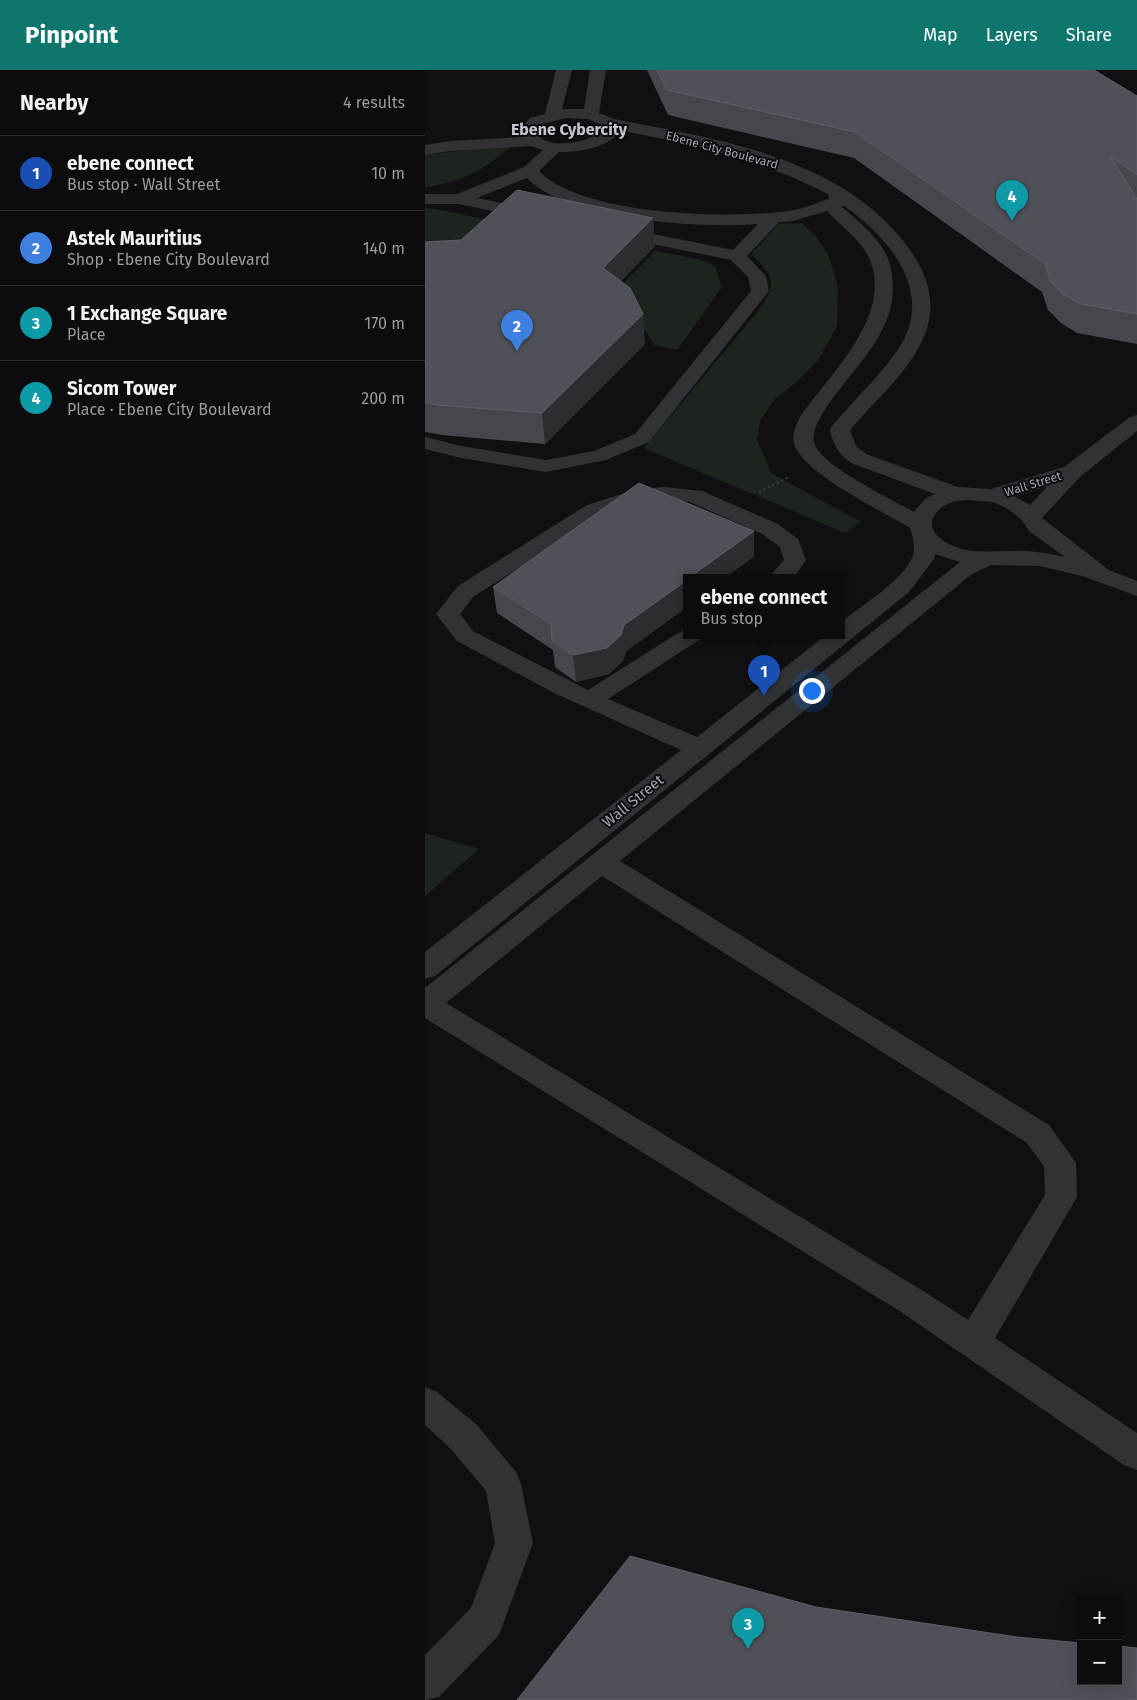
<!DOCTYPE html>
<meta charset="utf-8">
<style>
:root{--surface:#0c0c0e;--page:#1a1a1c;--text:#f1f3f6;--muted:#9a9b9e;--line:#2c2c2e;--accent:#0f766e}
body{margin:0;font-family:"Fira Sans",sans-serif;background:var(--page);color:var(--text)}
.controls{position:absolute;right:15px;bottom:15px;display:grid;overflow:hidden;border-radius:0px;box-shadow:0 5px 20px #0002}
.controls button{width:45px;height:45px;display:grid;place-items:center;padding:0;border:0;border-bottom:1px solid var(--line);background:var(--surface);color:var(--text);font:25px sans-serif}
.you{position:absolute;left:386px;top:620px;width:18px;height:18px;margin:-12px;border:4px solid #fff;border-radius:50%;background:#1a73e8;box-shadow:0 0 0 8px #1a73e833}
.badge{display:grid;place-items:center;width:32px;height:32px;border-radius:50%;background:var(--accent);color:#fff;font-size:16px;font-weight:700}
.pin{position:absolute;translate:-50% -41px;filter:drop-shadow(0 1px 2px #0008)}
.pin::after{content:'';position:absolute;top:26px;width:18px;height:15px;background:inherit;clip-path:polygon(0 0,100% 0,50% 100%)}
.popup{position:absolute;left:258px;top:504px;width:162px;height:65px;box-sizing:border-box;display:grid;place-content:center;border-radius:0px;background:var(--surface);filter:drop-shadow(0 1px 4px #0005);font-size:16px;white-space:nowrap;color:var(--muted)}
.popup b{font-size:19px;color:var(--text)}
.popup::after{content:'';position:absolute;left:50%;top:100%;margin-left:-10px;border:10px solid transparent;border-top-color:var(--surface)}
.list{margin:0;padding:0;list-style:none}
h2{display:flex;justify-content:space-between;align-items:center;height:65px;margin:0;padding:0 20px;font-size:21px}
h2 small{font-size:16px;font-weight:400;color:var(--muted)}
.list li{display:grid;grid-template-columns:32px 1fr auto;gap:15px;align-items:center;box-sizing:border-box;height:75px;padding:0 20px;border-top:1px solid var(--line)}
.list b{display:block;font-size:19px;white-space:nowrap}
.list p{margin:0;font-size:16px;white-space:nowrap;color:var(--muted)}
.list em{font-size:16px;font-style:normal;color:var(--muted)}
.map{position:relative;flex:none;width:712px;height:1630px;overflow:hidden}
header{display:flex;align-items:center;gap:30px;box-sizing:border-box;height:70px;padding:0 25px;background:var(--accent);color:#fff}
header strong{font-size:24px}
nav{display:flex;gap:28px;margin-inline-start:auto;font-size:18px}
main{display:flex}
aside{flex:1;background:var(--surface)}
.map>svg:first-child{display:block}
</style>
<header>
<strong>Pinpoint</strong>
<nav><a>Map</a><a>Layers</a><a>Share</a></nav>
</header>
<main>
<aside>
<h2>Nearby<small>4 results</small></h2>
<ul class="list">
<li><span class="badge" style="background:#1a4fb4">1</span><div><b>ebene connect</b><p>Bus stop · Wall Street</p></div><em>10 m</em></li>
<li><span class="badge" style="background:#3f7fe0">2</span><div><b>Astek Mauritius</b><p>Shop · Ebene City Boulevard</p></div><em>140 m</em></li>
<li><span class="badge" style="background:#0f9aa8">3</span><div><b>1 Exchange Square</b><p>Place</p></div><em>170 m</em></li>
<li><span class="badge" style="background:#0f9aa8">4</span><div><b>Sicom Tower</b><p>Place · Ebene City Boulevard</p></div><em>200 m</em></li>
</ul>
</aside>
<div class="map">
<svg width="712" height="1630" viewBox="0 0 712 1630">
<rect width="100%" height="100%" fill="#101012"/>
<!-- green -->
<path fill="#1d241e" d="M87,75C66,97 30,115 0,117V85Z
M0,138L11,139L82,154L0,196Z
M377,153L390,165L402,183L408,199L413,218L412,256L394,289L376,308L349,330L335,351L332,370L346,403L436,452L420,463L219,378L334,240C353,213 349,206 326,184L353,154Z
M230,181L273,189L290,196L297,217L252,280L230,275L211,248L185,227Z
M0,763L54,779L0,826Z"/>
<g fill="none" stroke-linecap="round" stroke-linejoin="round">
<!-- path -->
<path stroke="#37393d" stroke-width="2.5" stroke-dasharray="2 3" stroke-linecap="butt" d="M334,422L364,407"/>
<!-- minor -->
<path fill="#313236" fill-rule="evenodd" d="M131,0H147L137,39H159L165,0H181L174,43L189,49C293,69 423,88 487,183C503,206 511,234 501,261C488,299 451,329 425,360L431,376L441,384L533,417L566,419L639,397L705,347L712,345V361L655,407L617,448L684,500L712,511V526L657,506L615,496L566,495L547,504L195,791L624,1055L651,1093L652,1127L570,1268L712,1363V1400L699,1395L476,1242L0,948V918L535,492L510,484L509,489L484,522L10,906L0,909V882L256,680L129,623L32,571L11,544L33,516L162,435L209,420L239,417L277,421L353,454L373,469L381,490L369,507H344L359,490L355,477L337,464L265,432L239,429L212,432L178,445L49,526L35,544L48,561L163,620L258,560L262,559V565H278L274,570L183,629L272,667L401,565H416V552C435,537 478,510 487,488C491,478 488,467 485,458C459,442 375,402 369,373C367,364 371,355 375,347C403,306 466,249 446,193C438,170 417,158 402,141L368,151L354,152L322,186L341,206L344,221L224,372L181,390L121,402L36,388L0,379V367L36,376L121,390L169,381L210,364L326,221L323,207L306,190L193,167L187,166L184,162L187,158L193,157L308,180L333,154C278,159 140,150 102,108L52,128L116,141L119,145L116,149L110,150L34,134H0V124H32L99,97L118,80L106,76L25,81L0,85V75L25,71L97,67L94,60L105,48L120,44ZM141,48L163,49L176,55L177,61C162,73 120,82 110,61L117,54ZM193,60C268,74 335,89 403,124L404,129C391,133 378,139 364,141C305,149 157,146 114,101L134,82C149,83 190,77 193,60ZM416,136H419C462,166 508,218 477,273C459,303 430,328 408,355L405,359C407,373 414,385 426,393L510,424L500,429L489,442C466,429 403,399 391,377C386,369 390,356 395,348C415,312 451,284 464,243C469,227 469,211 465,194C458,170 434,152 416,136ZM623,416L605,435L589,426ZM542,430L568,432L583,439L596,449L604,461L640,487C627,484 615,482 602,481C576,479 546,487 522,473C499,460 504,441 527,432C531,430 537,431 542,430ZM177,806L602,1073L619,1096L620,1125L543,1250L500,1222L21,933Z
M0,1317L12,1322L51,1354L91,1402L96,1414L108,1473L74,1565L14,1627L0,1630V1585L46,1538L70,1473L61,1421L25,1378L0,1355Z"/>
</g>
<!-- wall -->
<path fill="#46474d" d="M222,0H669L712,26V274L652,263L636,253L623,240L617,222L429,88L243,45Z
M228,148L230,176L196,211L220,274L120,374L17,365L0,362V172L36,170Z
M329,461V487L262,507V537L201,581L198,591L184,604L151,612L130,597L128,580L72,543L68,517Z"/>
<!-- shaded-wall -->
<path fill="#2c2d31" d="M228,148L230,176L180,227L178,198Z
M218,244L220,274L120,374L117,343Z
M329,461V487L301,507H265Z
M262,510V537L201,581L198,591L184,604L151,612L148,585L199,555Z"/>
<!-- building -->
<path fill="#505158" stroke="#5d5f66" d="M232,0H669L712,26V105L685,86L712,129V244L656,234L639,225L626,212L620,194L430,62L242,20Z
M92,120L228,148L178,198L205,218L218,244L117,343L12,335L0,332V172L36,170Z
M214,413L329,461L265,507H262V510L199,555L196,565L182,578L148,585L127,570L126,554L68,517Z
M205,1486L391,1537L592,1567L656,1573V1611H693V1576L712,1578V1630H92Z"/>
<g text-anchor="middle" stroke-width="4" stroke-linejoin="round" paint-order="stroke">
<!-- far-street labels -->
<g font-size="12" fill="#a2a6b2" stroke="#0b0b0d">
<text transform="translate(297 80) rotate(15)" y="4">Ebene City Boulevard</text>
<text transform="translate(608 414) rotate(-17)" y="4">Wall Street</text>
</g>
<!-- street labels -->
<g font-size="15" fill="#a2a6b2" stroke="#0b0b0d">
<text transform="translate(208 731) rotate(-39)" y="5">Wall Street</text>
</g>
<!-- far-district labels -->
<g font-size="16" font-weight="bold" fill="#c3c5ce" stroke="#0b0b0d">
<text x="144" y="65">Ebene Cybercity</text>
</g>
</g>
</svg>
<div class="controls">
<button>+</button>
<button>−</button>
</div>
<div class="you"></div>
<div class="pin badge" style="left:339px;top:626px;background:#1a4fb4">1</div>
<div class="popup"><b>ebene connect</b>Bus stop</div>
<div class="pin badge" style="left:92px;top:281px;background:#3f7fe0">2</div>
<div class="pin badge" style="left:323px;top:1579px;background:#0f9aa8">3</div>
<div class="pin badge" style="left:587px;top:151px;background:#0f9aa8">4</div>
</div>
</main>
